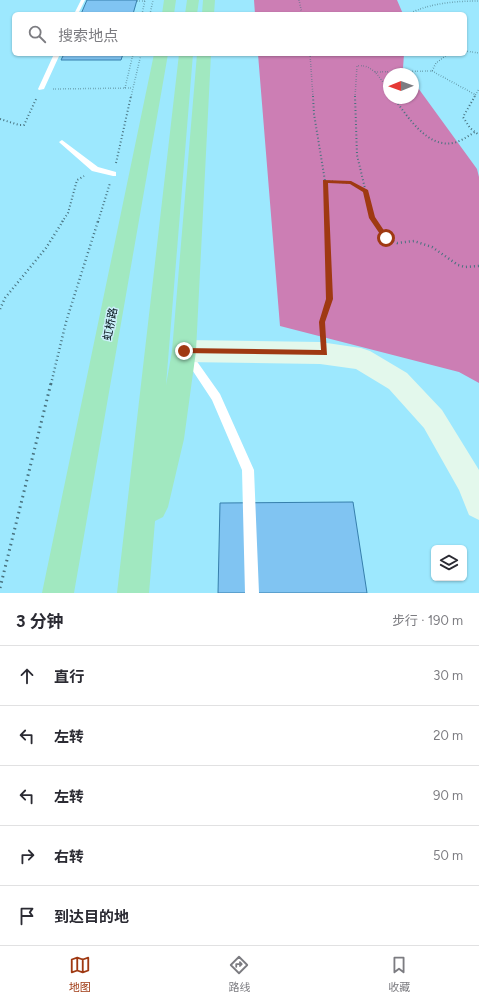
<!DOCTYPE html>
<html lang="zh">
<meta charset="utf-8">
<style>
:root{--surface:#fff;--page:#f7f7f7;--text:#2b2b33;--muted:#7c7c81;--line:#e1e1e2;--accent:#9f3912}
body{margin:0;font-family:Figtree,"Noto Sans SC",sans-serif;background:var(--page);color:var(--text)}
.controls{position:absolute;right:12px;bottom:12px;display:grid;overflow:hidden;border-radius:6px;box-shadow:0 1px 3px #0004}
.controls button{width:36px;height:36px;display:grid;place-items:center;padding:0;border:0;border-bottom:1px solid var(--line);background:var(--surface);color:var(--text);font:20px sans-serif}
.compass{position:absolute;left:383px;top:68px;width:36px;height:36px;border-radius:50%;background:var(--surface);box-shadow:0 1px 3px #0004;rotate:269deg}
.stop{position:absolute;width:12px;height:12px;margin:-9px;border:3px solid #9f3912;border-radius:50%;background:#fff}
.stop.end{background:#9f3912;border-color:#fff;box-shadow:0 1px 4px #0008}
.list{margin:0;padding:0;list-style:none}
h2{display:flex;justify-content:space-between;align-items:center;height:52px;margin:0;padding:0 16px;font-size:17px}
h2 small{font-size:13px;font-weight:400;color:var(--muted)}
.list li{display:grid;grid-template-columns:26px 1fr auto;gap:12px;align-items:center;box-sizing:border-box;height:60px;padding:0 16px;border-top:1px solid var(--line)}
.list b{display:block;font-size:15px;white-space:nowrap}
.list em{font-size:13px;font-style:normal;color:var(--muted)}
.icon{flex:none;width:22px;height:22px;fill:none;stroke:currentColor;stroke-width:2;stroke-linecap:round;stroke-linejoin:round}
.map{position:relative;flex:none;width:479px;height:593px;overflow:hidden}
.search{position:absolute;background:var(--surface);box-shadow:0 1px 3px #0004;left:12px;right:12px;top:12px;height:44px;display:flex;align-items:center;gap:10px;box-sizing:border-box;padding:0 14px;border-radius:6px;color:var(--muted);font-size:15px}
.sheet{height:352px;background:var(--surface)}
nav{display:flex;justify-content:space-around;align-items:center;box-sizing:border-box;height:56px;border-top:1px solid var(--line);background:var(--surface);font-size:11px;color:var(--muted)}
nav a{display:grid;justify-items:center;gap:2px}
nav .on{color:var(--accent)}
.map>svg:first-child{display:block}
</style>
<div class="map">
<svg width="479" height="593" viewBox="0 0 479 593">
<rect width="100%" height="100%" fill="#9de8fe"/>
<!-- forest -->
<path fill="#cc7eb4" d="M254,0H397L403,14H255Z
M258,54H404L403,68L408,74H389V98H413V81L477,169L479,177V383L459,372L280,326Z"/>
<!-- building -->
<path fill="#80c4f2" stroke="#367fac" d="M87,0H137L133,14H81Z
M64,54H123L121,60H61Z
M353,502L367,593H218L220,503Z"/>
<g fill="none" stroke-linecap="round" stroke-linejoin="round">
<!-- path-far3 -->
<path stroke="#48727f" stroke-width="1.5" stroke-dasharray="0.5 2" stroke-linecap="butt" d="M299,0L302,14
M137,1H145
M142,14L145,0
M150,14L153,0
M409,14C429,3 457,1 479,1
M465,51L479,53
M310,54L313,97
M432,71L476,95
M375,72L432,71L436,63L448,54
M125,88L133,54
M53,89L133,88
M131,97L141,54
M355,97L357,66C373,63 381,80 389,91
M474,97L479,89"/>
<!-- path-far2 -->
<path stroke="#48727f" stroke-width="2" stroke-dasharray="1 2.5" stroke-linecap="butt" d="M313,96L314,114L325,181L326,222
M355,96L357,155L372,218L375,222
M475,96L463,117L470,128L479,135
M394,98C407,116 427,148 453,143C462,141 468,136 475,132
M0,119L19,125H24L37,97
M116,163L131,96
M325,181L351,183L366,192
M62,222L68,213L77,180L84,176
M98,222L110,183"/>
<!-- path-far1 -->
<path stroke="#48727f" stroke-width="2.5" stroke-dasharray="1 3" stroke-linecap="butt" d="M374,221L386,238L389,248
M386,238L397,243L414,241L432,247L458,265L465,267L479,266
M0,309L5,298L46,248L63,221
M323,335L322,322L329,299L326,221
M51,384L66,322L98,221"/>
<!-- path -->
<path stroke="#48727f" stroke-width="3" stroke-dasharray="1.5 4" stroke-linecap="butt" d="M0,588L51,383"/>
<!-- lane -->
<path fill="#fff" fill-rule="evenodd" d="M81,0H85L78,14H74Z
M54,54H60L44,89L39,90L38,89Z
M62,140L98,167L116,172V176H113L92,171L60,143L59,142Z
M188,352L191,353L220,394L254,470L259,593H245L242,470L212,400L183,356L185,353Z"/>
<!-- secondary -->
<path fill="#e3f8ec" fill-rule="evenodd" d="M184,340L320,342L361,348L370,351L407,373L442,410L479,470V520L469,515L459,490L424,428L389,389L356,369L320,364L184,362L176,358L172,351L176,344Z"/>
<!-- highway -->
<path fill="#a1e8c0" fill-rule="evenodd" d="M164,0H176L174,14H162Z
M187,0H199L197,14H185Z
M203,0H215L214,14H202Z
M154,54H168L74,593H42Z
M179,54H193L166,385L172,351L197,54H211L196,351L184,439L168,507L163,517L155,521L149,593H117Z"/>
</g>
<!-- route -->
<path fill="#9f3912" d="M323,180L351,181L368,190L375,217L389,238L388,240H384L369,218L363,192L350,184L328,183L333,299L325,322L327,355L181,353L180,351L184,348L321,350L319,322L326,299Z"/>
<g text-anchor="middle" stroke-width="3" stroke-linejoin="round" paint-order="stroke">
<!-- street labels -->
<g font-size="11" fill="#000f15" stroke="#cbeffa">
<text transform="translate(110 324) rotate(-79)" y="4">虹桥路</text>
</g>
</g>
</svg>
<div class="controls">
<button><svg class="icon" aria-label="layers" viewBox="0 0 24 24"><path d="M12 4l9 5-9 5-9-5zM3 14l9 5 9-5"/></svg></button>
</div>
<svg class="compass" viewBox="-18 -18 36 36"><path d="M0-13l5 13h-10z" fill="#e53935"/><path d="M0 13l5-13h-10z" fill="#7c7c81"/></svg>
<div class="stop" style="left:386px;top:238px"></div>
<div class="stop end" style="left:184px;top:351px"></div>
<div class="search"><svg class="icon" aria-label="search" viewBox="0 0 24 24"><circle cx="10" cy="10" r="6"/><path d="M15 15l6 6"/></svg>搜索地点</div>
</div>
<section class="sheet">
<h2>3 分钟<small>步行 · 190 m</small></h2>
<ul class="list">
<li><svg class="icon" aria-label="ahead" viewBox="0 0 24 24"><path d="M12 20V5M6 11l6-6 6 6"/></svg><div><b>直行</b></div><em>30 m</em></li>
<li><svg class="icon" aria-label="left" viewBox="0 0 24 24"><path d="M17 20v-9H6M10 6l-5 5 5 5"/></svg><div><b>左转</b></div><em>20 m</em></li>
<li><svg class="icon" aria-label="left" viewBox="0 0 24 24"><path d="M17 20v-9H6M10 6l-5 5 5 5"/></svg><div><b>左转</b></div><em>90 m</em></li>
<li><svg class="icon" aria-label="right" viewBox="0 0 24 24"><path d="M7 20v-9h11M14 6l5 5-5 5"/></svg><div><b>右转</b></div><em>50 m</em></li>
<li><svg class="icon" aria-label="arrive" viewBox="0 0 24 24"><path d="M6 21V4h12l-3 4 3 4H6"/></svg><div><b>到达目的地</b></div></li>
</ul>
</section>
<nav>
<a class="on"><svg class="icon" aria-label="map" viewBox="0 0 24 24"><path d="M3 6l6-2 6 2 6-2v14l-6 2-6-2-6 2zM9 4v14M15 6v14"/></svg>地图</a>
<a><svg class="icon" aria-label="directions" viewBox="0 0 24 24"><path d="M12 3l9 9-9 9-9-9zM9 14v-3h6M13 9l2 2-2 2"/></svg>路线</a>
<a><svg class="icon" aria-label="saved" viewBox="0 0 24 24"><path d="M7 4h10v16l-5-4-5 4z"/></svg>收藏</a>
</nav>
